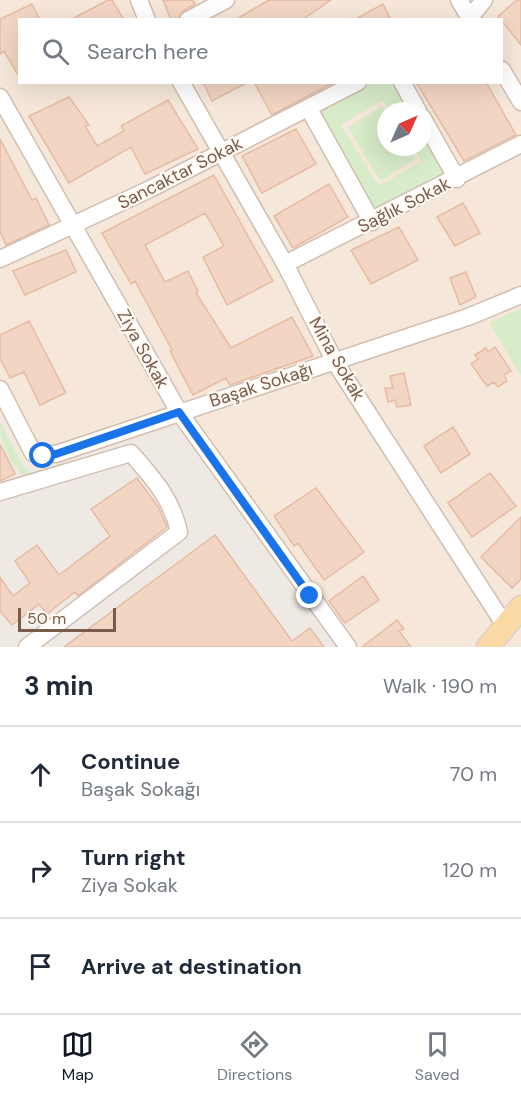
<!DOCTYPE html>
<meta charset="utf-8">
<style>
:root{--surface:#fff;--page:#f6f6f7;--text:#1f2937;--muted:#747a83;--line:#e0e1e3;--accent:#111827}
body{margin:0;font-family:"DM Sans",sans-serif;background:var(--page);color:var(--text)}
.compass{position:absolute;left:377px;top:102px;width:54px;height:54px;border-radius:50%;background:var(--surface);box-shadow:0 6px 24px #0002;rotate:45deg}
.scale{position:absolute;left:18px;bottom:15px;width:98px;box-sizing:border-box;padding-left:6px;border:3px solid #7a5c4d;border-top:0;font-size:16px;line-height:21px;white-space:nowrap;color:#7a5c4d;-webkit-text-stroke:4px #fffaf3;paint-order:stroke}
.stop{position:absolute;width:18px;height:18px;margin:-14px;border:4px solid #1a73e8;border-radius:50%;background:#fff}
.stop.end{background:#1a73e8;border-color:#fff;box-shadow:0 2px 6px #0008}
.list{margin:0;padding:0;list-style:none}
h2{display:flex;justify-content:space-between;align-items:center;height:78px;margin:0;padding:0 24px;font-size:26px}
h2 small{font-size:20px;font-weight:400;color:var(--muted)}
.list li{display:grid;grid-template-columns:39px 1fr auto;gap:18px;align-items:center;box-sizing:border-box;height:96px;padding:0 24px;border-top:2px solid var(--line)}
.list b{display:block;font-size:22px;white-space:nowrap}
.list p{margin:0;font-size:20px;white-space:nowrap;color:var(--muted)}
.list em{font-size:20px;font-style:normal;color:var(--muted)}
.icon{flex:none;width:33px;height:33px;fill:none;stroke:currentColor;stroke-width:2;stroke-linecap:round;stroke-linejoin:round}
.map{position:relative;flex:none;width:521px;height:647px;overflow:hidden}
.search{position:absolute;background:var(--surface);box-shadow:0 6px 24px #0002;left:18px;right:18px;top:18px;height:66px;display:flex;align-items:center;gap:15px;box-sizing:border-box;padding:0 21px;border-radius:0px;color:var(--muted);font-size:22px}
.sheet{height:366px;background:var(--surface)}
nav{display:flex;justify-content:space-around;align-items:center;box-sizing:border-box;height:84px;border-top:2px solid var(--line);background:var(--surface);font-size:16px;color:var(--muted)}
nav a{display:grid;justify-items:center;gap:3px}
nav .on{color:var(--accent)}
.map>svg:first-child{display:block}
</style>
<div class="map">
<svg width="521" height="647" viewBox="0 0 521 647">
<rect width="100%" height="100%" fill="#fdf6ec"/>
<!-- residential -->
<path fill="#f5e8da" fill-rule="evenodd" d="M0,0H521V647H0ZM20,20H502V82H20ZM386,111H422V147H386Z"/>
<!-- industrial -->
<path fill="#efe9e4" d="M0,414L24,461L30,467L40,470L180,424L343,647H0Z"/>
<!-- green -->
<path fill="#d8ecc9" d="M374,83H392L411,111H390L383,100L341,125L379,186L421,161L413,147H422V129L447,172L371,211L319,113Z
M382,106L386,112V147H408L416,159L380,181L348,127Z
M521,308V376L489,323Z
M0,422L22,464L31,473L26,478C10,464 0,444 0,422Z"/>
<!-- building -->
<path fill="#f3d5c3" stroke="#e6bba3" stroke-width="1.5" d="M108,0H112L124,20H70Z
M163,0H193L195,4L183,11L178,19L171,20Z
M269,0H331L302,20H235Z
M517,0H521V45L498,16Z
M32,4L40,20H20V78L4,51L0,54V19Z
M383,4L391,20H354Z
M203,82H248L212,101Z
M254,82H334L272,115Z
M416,82H486L516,135L464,161Z
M69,97L89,125L85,126L97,146L124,131L121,126L168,100L198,149L145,174L131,147L69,183L29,116Z
M296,129L316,164L262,193L242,156Z
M0,139L32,200L36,198L49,225L6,245L0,231Z
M214,175L273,281L227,305L203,257L224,246L205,213L145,245L165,282L188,271L198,292L196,293L231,348L292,317L313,356L230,385L226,378L193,395L170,351L172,350L135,281L131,284L102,233Z
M329,184L348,217L293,248L274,216Z
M463,203L480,233L455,246L437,217Z
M399,227L418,260L371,284L351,250Z
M66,250L76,272L25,295L13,271Z
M466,272L476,297L460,305L450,278Z
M29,321L66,393L40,405L24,372L10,378L0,358V335Z
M495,347L511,371L504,375L507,381L498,387L494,382L487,386L471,364L478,359L475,355L486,348L488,352Z
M404,373L411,405L397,407L395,400L388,402L385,388H393L390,376Z
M453,427L470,454L441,473L424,446Z
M0,444L15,474L0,481Z
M490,473L516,506L472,537L448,503Z
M137,478L159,508L167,527L78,596L75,592L47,614L39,604L12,625L0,611V577L13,596L30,583L15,561L37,545L59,575L110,536L91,509Z
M316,488L364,552L324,580L298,543L294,546L274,516Z
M521,517V579L512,588L481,557Z
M215,535L292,641L310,628L324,647H64Z
M363,576L379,600L345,623L329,601Z
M397,620L404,629L399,631L411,647H362Z"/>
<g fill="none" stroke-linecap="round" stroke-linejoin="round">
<!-- minor casing -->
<g stroke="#d1beb0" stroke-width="19">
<path id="minor" d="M139,0L147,20
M459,0L471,20
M188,20L226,0
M468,20L484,0
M502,70L521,102
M181,82L285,264L335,362L506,627
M402,82L418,111
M0,97L179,412L348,647
M309,109L372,222
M422,117L457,179
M0,259L150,189L358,82
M285,264L521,144
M0,389L33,453L56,454L468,317L521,295
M0,492L131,453C153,478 172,499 179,532L27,647"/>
</g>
<!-- major casing -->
<g stroke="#dad1cd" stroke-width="25">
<path id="major" d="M488,647L521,607"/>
</g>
<!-- minor -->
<use href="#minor" stroke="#fff" stroke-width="16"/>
<!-- major -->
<use href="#major" stroke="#fbd9a5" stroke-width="22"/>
</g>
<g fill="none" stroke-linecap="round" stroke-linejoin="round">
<!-- route -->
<path stroke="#1a73e8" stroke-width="8" d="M43,456L56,454L179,412L310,596"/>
</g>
<g text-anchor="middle" stroke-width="4.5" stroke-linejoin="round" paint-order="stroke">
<!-- street labels -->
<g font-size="18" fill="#7a5c4d" stroke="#fffaf3">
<text transform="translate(180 173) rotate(-27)" y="6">Sancaktar Sokak</text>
<text transform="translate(404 205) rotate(-27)" y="6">Sağlık Sokak</text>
<text transform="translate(143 349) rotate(61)" y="6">Ziya Sokak</text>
<text transform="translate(337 359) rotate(60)" y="6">Mina Sokak</text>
<text transform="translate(261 385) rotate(-18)" y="6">Başak Sokağı</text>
</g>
</g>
</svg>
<svg class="compass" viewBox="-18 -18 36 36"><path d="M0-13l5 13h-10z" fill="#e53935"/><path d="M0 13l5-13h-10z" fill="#747a83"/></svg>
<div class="scale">50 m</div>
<div class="stop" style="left:43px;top:456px"></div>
<div class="stop end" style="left:310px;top:596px"></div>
<div class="search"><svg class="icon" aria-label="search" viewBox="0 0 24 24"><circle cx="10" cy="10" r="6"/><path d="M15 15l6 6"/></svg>Search here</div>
</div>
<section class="sheet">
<h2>3 min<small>Walk · 190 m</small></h2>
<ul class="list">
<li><svg class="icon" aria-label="ahead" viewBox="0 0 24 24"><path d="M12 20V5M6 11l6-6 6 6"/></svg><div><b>Continue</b><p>Başak Sokağı</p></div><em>70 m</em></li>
<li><svg class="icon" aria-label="right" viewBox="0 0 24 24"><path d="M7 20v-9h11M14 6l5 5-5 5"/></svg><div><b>Turn right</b><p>Ziya Sokak</p></div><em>120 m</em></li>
<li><svg class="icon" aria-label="arrive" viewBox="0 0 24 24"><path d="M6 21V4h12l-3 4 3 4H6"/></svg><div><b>Arrive at destination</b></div></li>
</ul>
</section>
<nav>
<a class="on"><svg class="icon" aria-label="map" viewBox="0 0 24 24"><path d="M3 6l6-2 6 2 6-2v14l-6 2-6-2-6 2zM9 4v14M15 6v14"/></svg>Map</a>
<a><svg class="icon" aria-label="directions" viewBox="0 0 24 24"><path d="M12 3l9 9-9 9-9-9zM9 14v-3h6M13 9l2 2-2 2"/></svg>Directions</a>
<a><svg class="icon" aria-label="saved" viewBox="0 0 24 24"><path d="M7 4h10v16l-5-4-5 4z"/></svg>Saved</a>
</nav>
